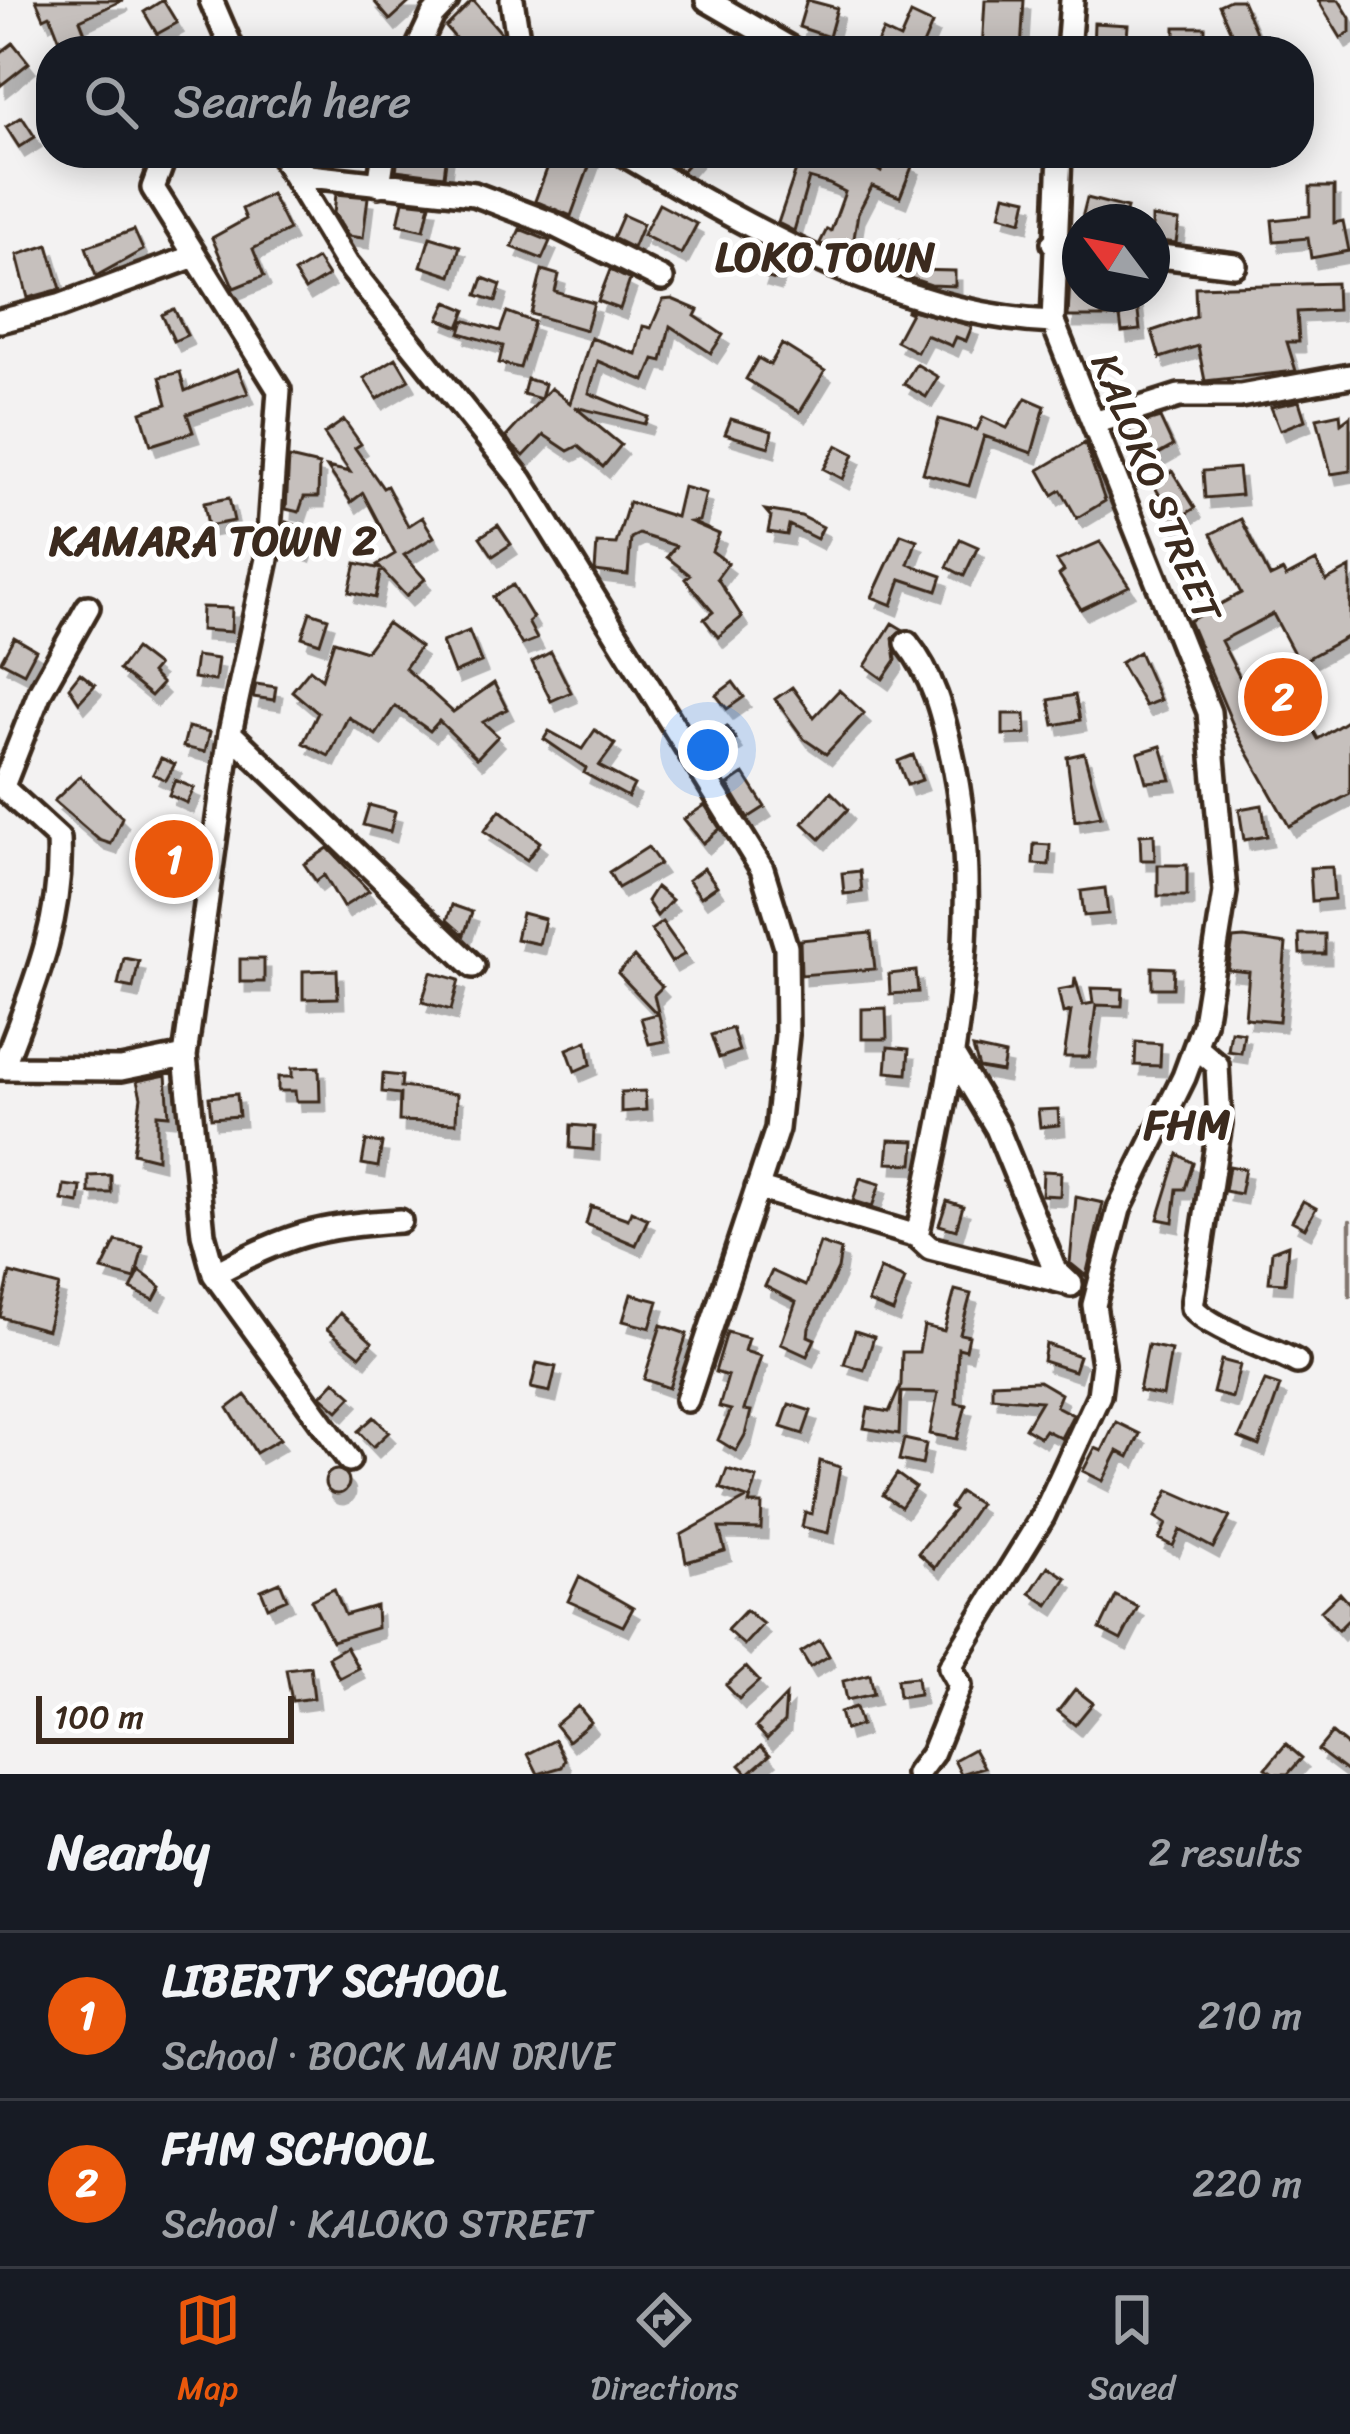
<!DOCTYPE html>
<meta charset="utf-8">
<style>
:root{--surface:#171b24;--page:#242831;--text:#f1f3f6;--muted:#9ea1a6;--line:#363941;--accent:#ea580c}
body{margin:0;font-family:Sriracha,sans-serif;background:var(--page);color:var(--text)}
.compass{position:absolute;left:1062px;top:204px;width:108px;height:108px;border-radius:50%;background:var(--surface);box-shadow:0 6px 30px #0003;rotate:302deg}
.scale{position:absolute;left:36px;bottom:30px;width:258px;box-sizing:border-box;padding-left:12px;border:6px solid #3b2a1e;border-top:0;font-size:33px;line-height:42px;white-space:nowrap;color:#3b2a1e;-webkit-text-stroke:9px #fff;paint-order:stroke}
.you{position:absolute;left:708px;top:750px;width:42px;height:42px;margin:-30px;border:9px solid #fff;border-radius:50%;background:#1a73e8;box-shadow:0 0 0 18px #1a73e833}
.badge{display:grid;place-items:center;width:78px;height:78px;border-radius:50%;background:var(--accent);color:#fff;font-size:39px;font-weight:700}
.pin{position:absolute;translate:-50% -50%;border:6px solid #fff;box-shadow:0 3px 12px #0006}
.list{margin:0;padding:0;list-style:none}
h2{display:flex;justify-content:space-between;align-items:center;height:156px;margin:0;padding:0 48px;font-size:51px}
h2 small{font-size:39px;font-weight:400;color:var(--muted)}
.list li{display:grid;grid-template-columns:78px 1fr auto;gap:36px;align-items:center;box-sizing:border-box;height:168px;padding:0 48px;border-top:3px solid var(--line)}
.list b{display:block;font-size:45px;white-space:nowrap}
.list p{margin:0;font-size:39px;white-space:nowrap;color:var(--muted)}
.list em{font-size:39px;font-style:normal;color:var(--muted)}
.icon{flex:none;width:66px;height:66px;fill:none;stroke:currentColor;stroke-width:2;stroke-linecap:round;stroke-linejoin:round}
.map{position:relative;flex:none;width:1350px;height:1774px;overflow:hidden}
.search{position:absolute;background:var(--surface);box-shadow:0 6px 30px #0003;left:36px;right:36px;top:36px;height:132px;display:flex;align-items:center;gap:30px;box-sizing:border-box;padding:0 42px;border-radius:48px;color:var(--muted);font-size:45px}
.sheet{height:492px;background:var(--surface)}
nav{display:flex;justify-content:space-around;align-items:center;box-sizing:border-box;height:168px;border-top:3px solid var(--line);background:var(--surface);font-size:33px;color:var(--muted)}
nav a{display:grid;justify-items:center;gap:6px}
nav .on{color:var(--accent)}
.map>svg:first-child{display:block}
</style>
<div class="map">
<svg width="1350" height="1774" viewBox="0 0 1350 1774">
<defs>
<filter id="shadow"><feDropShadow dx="6" dy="10" stdDeviation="0" flood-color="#0004"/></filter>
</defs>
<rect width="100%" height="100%" fill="#f3f2f2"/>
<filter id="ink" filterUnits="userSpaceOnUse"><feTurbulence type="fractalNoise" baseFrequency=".00833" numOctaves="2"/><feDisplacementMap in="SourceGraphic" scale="24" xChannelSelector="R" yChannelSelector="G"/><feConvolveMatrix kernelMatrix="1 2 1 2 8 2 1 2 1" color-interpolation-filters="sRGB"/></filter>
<g filter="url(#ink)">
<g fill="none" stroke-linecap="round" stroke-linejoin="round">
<!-- stream -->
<path stroke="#827770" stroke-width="4.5" d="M1350,1221V1296"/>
</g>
<!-- building -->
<path fill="#c6c0bd" stroke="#3b2a1e" stroke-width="3" filter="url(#shadow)" d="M36,0H123L80,20L90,46L78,51H64L50,15L44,18Z
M163,0L177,23L157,34L144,12Z
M373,0H412L390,20Z
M473,0L502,34L504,46L498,51H466L446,27Z
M807,0L837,8L829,37L799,27Z
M985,0H1024L1021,51H982Z
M1230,0H1242L1258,37L1237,46L1219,5Z
M1318,0H1339L1350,18V32L1341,38Z
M911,14L932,24L923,45L916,46L926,51H873L883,31L900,39Z
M1094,23L1128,25L1126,51L1093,50Z
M1175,27H1205V50H1175Z
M13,43L29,63L0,86V53Z
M22,117L35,137L19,147L6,127Z
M399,153H447L444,176L396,170Z
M553,153H594L571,216L535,201Z
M656,153H698L682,171Z
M820,153H850L881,172L887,154L913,164L900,197L872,186L858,213L851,257L820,243L827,229L831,231L845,192L829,184L809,178L794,231L778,223L799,161L817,166Z
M1310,187H1334V223L1343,221L1349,251L1311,258L1308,238L1274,241L1272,220L1310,216Z
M271,194L289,230L253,249L264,276L234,288L212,238L246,219L242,209Z
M336,194L368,197L363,238L348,236L334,213Z
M1005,194L1027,199L1022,221L1000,215Z
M1087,198L1127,208L1123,222H1081Z
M403,201L430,204L424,230L398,224Z
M659,204L697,224L681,254L643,235Z
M623,215L643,224L633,248L613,238Z
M1152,217L1179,221L1176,243L1152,240Z
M520,229L550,241L542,259L512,247Z
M134,230L143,250L96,276L86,247Z
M430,237L460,246L451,276L421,266Z
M901,240L921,247L913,270L955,271V286L931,285L889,271Z
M48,245L61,289L28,298L17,255Z
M767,258L781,263L775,280L761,276Z
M317,259L328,276L305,290L294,273Z
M1071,260L1080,261V294H1136L1140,330L1122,332L1120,317H1068Z
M542,270L559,275L555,292L594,303L586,330L531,314Z
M610,270L630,280L620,309L598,301Z
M483,278L501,285L496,301L477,295Z
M1336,283L1337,310L1297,312L1299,342H1287L1296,371L1205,381L1198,346L1160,358L1152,331L1196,316L1195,287Z
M672,299L698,310L695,316L723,335L711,353L670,326L662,361L654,359L645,381L598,361L589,393L648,417L645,424L575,407L621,445L603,467L578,446L568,451L544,435L524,456L512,445L506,437L551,388L570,403L591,338L636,354L643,326L651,328L663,300Z
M447,302L466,310L459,327L439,319Z
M174,309L187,335L174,341L162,315Z
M907,311L908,309L972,326L966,341L956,337L952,346L926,335L917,352L896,341L911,313Z
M507,312L534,322L520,368L499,363L503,346L460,333L464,320L500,331Z
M782,344L825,371L800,412L746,379L758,358L770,365Z
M396,358L409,380L377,399L364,378Z
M916,364L938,377L926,397L904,384Z
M238,369L248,393L187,414L193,432L151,445L141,412L167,404L160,377L180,372L185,391Z
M527,379L545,384L541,399L523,394Z
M1026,398L1045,406L1032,453L984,436L969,486L923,473L939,419L977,430L983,417L1007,428Z
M1299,401L1305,420L1280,430L1271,407Z
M1340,413L1341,423L1350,416V471L1331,474L1317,418Z
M1160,418L1173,446L1150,459L1127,428Z
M731,419L772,431L769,447L725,434Z
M344,420L361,444L355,448L383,488L387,486L408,526L422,517L434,537L404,555L425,579L406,596L381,569L375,598L349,592L356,563L381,569L377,565L395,554L363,493L351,502L327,467L350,472L324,434Z
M1085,443L1105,501L1077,518L1061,490L1053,495L1039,470Z
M837,445L854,454L843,479L824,469Z
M289,458L319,465L318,497H304L299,512L286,509Z
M1238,468L1241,495L1205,498L1203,471Z
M1172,471L1195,508L1170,524L1154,497L1159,494L1155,487Z
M683,487L706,493L699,521L691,522L719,534L712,551L728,563L717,578L742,617L718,637L704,619L713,612L685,579L690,575L667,557L676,546L639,534L631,538L628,575L595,571L597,543L616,544L629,502L676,517Z
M229,498L234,521L208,526L204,503Z
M765,510L801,516L823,527L817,539L789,525L787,535L768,532L771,517Z
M1241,519L1270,577L1283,571L1286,577L1316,561L1326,581L1350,568V635L1299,663L1273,614L1221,641L1261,719L1296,700L1318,739L1350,719V794L1289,826L1236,732L1189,621L1241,593L1211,534Z
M286,522L311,530L304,552L283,545Z
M498,525L511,544L493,556L480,537Z
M901,534L917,540L908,564L942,576L937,591L901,579L892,605L872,597Z
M960,539L978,547L964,576L947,567Z
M1100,542L1129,586L1081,609L1059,575L1064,571L1057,561Z
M513,585L533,618L528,622L537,639L522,645L493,597Z
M202,607L232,608L231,632L201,630Z
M310,612L328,618L320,643L302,637Z
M387,623L420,647L405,668L453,712L494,683L507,709L483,722L498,736L477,758L439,721L430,731L395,706L376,735L348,717L329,756L303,743L318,713L292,691L310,669L322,679L334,641L366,651Z
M892,623L902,629L893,638L896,660L883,679L865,666Z
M469,631L481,662L454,673L442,642Z
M14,637L36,650L24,673L1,661Z
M135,649L157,666L151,673L162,684L151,696L119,670Z
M551,652L571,692L551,701L532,662Z
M1139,652L1160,700L1145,706L1120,663Z
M196,656L218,659L215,681L193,678Z
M80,673L95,685L79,702L69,687Z
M733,682L744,697L727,709L716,695Z
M256,684L276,687L274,700L253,697Z
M792,687L814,717L839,690L864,713L826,754L804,739L775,699Z
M1075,695L1080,720L1054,725L1049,700Z
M1003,714H1025L1026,734L1003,735Z
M727,726L736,739L716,752L707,739Z
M188,727L210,732L205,752L183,747Z
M595,730L615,744L599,766L634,785L628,797L584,773L586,768L544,739L549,731L582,749Z
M1161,746L1171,780L1146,782L1138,753Z
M1084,753L1101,816L1075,821L1067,757Z
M913,755L922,780L907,785L898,761Z
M161,758L175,764L166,780L153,774Z
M744,774L765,807L748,818L728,785Z
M80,776L122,817L111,844L99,840L54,801Z
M175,780L194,788L187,803L169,795Z
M831,792L848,809L820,839L803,823Z
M369,805L395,812L390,832L363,825Z
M705,805L720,829L703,843L684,819Z
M1262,805L1267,836L1244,840L1239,809Z
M500,810L540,842L527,860L484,831Z
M1154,834L1155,860H1141L1140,835Z
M163,842L192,849L185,876L156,868Z
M1034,844L1050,845L1049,865L1033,864Z
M648,847L660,864L618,888L609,872Z
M328,848L369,891L343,907L324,875L316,881L304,864Z
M1158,865H1187V896H1158Z
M1332,867L1334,899L1312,901L1310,868Z
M704,868L717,886L701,897L688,880Z
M860,871L862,892L844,894L842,873Z
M656,887L672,900L657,916L647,901Z
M1105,888L1108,914L1084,916L1081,891Z
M452,905L472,912L464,935L447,920Z
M522,913L545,919L539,944L516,939Z
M662,922L685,954L671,962L651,930Z
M871,933L875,969L801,975L800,940Z
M1299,934H1325V954H1300Z
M1244,938L1286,944L1279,1021L1245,1018L1249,972L1228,970L1233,939Z
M634,957L662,987L654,995L665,1041L649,1044L641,1018L657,1014L618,973Z
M124,958L139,961L133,988L118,985Z
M240,959H264V982H240Z
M1152,967L1174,968L1173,988H1152Z
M337,970L338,998L303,999V971Z
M916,971L918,992L890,994L889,974Z
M431,972L459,980L451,1010L422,1002Z
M1075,977L1083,1005L1093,1003L1091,988L1123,989L1122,1006L1096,1005L1089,1057H1064L1071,1011L1063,1013L1058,990L1074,987Z
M886,1008L887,1039H862V1009Z
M732,1028L739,1051L719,1058L711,1035Z
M1231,1031L1244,1033L1241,1053L1228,1051Z
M587,1041L591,1064L575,1071L567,1049Z
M1136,1042L1161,1044L1160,1066L1135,1065Z
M888,1047L909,1049L907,1074L886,1072Z
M973,1048L1005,1055L1002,1072L979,1068Z
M319,1067L320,1101H296L295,1091H278V1077H292V1068Z
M383,1074L402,1076L401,1087L457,1094L456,1123L399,1121L400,1094L382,1092Z
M166,1075L169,1115L157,1114V1159L133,1153L141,1097L137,1081Z
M645,1091L646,1110L621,1112V1092Z
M237,1094L239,1116L211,1118L209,1097Z
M1058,1109L1059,1125L1040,1127L1038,1110Z
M571,1125L594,1127L593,1150L570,1148Z
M889,1140L915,1141L913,1164L887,1163Z
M366,1141L382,1143L378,1167L362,1164Z
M1178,1154L1193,1163L1185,1189H1177L1173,1222L1158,1219Z
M1229,1166L1245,1169L1240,1194L1225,1191Z
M1043,1171L1061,1172L1060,1196L1042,1195Z
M111,1175V1193H89V1176Z
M860,1178L880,1184L872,1207L853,1201Z
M64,1185L81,1187L79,1203L62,1200Z
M1076,1197L1103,1203L1086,1276L1070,1263Z
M947,1201L963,1206L956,1230L939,1225Z
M1303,1201L1316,1208L1305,1228L1292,1221Z
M591,1206L628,1219L631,1211L648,1219L636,1245L586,1224Z
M116,1241L143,1247L135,1279L102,1270Z
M820,1243L841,1250L838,1269L809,1328L808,1336L815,1339L807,1356L781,1344L796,1302L765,1286L772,1271L805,1286Z
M1288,1245L1285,1283L1269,1282L1272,1251Z
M880,1269L905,1279L893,1312L868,1302Z
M140,1271L161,1287L154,1300L131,1289Z
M10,1273L59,1286L47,1330L0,1317Z
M955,1290L971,1294L960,1334L969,1336L966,1350L958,1348L956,1403L966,1405L957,1439L930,1434L938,1393L901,1392L899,1434L864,1428L868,1408L889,1412L901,1385L902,1352H919L924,1326L944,1331Z
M631,1294L658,1301L650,1328L623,1321Z
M340,1313L372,1342L360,1356L327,1329Z
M661,1325L687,1334L669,1388L644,1379Z
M855,1331L874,1337L864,1370L844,1364Z
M727,1332L748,1338L744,1351L761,1356L744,1410L751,1411L745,1435L736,1451L718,1440L731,1410L719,1407L728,1376L715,1372Z
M1046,1344L1079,1356L1074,1371L1043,1361Z
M1148,1345L1171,1350L1163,1396L1139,1391Z
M1221,1360L1240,1365L1232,1398L1213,1393Z
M537,1363L556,1367L550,1392L531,1388Z
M335,1381L352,1396L338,1411L321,1396Z
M1039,1381L1061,1394L1056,1406L1073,1415L1061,1438L1045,1430L1040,1437L1025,1428L1041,1401L992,1397V1383Z
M1265,1381L1280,1386L1259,1446L1239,1438Z
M245,1395L280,1439L256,1453L228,1408Z
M789,1404L811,1411L803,1434L781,1427Z
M374,1417L389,1432L373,1447L358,1431Z
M1116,1422L1140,1434L1129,1457L1118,1451L1103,1481L1083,1471L1095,1448L1102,1451Z
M904,1439L926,1444L922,1465L899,1460Z
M820,1461L840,1467L828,1533L802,1527L805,1512L812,1514Z
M727,1469L757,1478L749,1504H762L761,1529L719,1528L725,1551L686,1562L681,1535L747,1498L720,1488Z
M325 1482a12 12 0 1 1 24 0a12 12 0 1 1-24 0Z
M897,1474L915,1487L901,1507L883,1495Z
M1169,1490L1230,1517L1213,1548L1180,1530L1173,1546L1159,1539L1166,1524L1155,1517Z
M960,1492L979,1504L935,1568L918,1553L954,1510L950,1507Z
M1048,1566L1066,1578L1048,1605L1030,1593Z
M579,1577L633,1608L623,1626L568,1601Z
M280,1582L287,1599L268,1607L261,1590Z
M334,1589L345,1615L376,1606L377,1628L332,1641L311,1600Z
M1340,1593L1350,1604V1618L1338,1630L1321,1611Z
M1116,1596L1138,1607L1121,1640L1100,1629Z
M746,1610L763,1624L744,1645L727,1630Z
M820,1640L829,1656L810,1667L801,1652Z
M346,1647L358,1668L339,1678L328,1657Z
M310,1666L314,1698L292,1701L286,1669Z
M746,1667L759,1681L739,1699L726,1685Z
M870,1674L874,1694L847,1700L843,1681Z
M917,1677L919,1694L899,1697L897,1679Z
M1075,1689L1093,1703L1075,1725L1058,1711Z
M786,1696L784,1722L767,1739L756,1727Z
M578,1706L591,1722L568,1741L555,1725Z
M856,1707L861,1725L845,1730L840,1712Z
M1332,1733L1350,1748V1774L1318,1750Z
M555,1740L565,1760L562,1767L538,1774L528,1754Z
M1286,1744L1302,1758L1288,1774H1274L1266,1768Z
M761,1746L770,1755L748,1774L740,1765Z
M974,1749L984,1767L961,1774L954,1760Z"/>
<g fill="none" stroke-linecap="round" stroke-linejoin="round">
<!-- street casing -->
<g stroke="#3b2a1e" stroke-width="30">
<path id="street" d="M211,0L233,51
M512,0L520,51
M707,0L795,51
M416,51L433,15L447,0
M1068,51L1072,0
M166,153L153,188L279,390L267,559L230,733L185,1056L203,1234L214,1274L349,1460
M280,153L347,264L521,480L762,869L786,947L787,1035L777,1129L687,1400
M622,153C753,230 898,315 1053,322
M289,166L309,176L474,194L550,223L662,279
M379,185L384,153
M1053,243L1080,246
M1152,255L1235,265
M0,321L59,306L192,257
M1094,423L1179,396H1240L1350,376
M907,643C933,676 942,711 951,752C988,914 951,1077 917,1236
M230,733L473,966
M0,785L59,839C63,922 32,991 3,1067
M3,786L40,692L88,607
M1196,1047L1217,1065L1220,1123L1192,1307C1209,1329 1267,1346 1297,1362
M955,1058L997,1128L1055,1270L1071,1285
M0,1068L121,1069L185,1056
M757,1188L917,1236L930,1248L1071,1284
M214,1274C285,1236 319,1225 400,1221
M917,1774L932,1754L960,1685L950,1667L1043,1516L1099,1395L1103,1364L1094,1305L1119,1209L1184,1077L1204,1023L1225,892L1209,712L1053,322L1060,153"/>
</g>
<!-- street -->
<use href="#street" stroke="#fff" stroke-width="21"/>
</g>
</g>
<g text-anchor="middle" stroke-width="10" stroke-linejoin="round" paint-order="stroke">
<!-- street labels -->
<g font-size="39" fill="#3b2a1e" stroke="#fff">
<text transform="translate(1157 487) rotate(68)" y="14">KALOKO STREET</text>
</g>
<!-- neighbourhood labels -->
<g font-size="42" font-weight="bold" fill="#3b2a1e" stroke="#fff">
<text x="825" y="271">LOKO TOWN</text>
<text x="213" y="555">KAMARA TOWN 2</text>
<text x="1187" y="1139">FHM</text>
</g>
</g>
</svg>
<svg class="compass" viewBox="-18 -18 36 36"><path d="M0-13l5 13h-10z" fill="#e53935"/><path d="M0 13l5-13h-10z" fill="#9ea1a6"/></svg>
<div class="scale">100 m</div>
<div class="you"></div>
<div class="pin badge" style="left:174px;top:859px">1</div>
<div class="pin badge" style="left:1283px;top:697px">2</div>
<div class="search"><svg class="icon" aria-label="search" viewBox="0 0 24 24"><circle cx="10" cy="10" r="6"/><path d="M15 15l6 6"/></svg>Search here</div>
</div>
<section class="sheet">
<h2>Nearby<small>2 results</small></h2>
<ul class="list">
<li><span class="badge">1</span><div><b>LIBERTY SCHOOL</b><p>School · BOCK MAN DRIVE</p></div><em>210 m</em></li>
<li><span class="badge">2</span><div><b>FHM SCHOOL</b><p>School · KALOKO STREET</p></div><em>220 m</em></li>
</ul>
</section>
<nav>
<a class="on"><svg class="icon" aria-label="map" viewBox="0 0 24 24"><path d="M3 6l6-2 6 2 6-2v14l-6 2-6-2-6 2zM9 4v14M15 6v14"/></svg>Map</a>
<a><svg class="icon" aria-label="directions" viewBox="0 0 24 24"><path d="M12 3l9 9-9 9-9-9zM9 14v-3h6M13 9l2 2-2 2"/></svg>Directions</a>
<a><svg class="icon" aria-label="saved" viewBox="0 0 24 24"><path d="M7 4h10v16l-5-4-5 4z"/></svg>Saved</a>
</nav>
